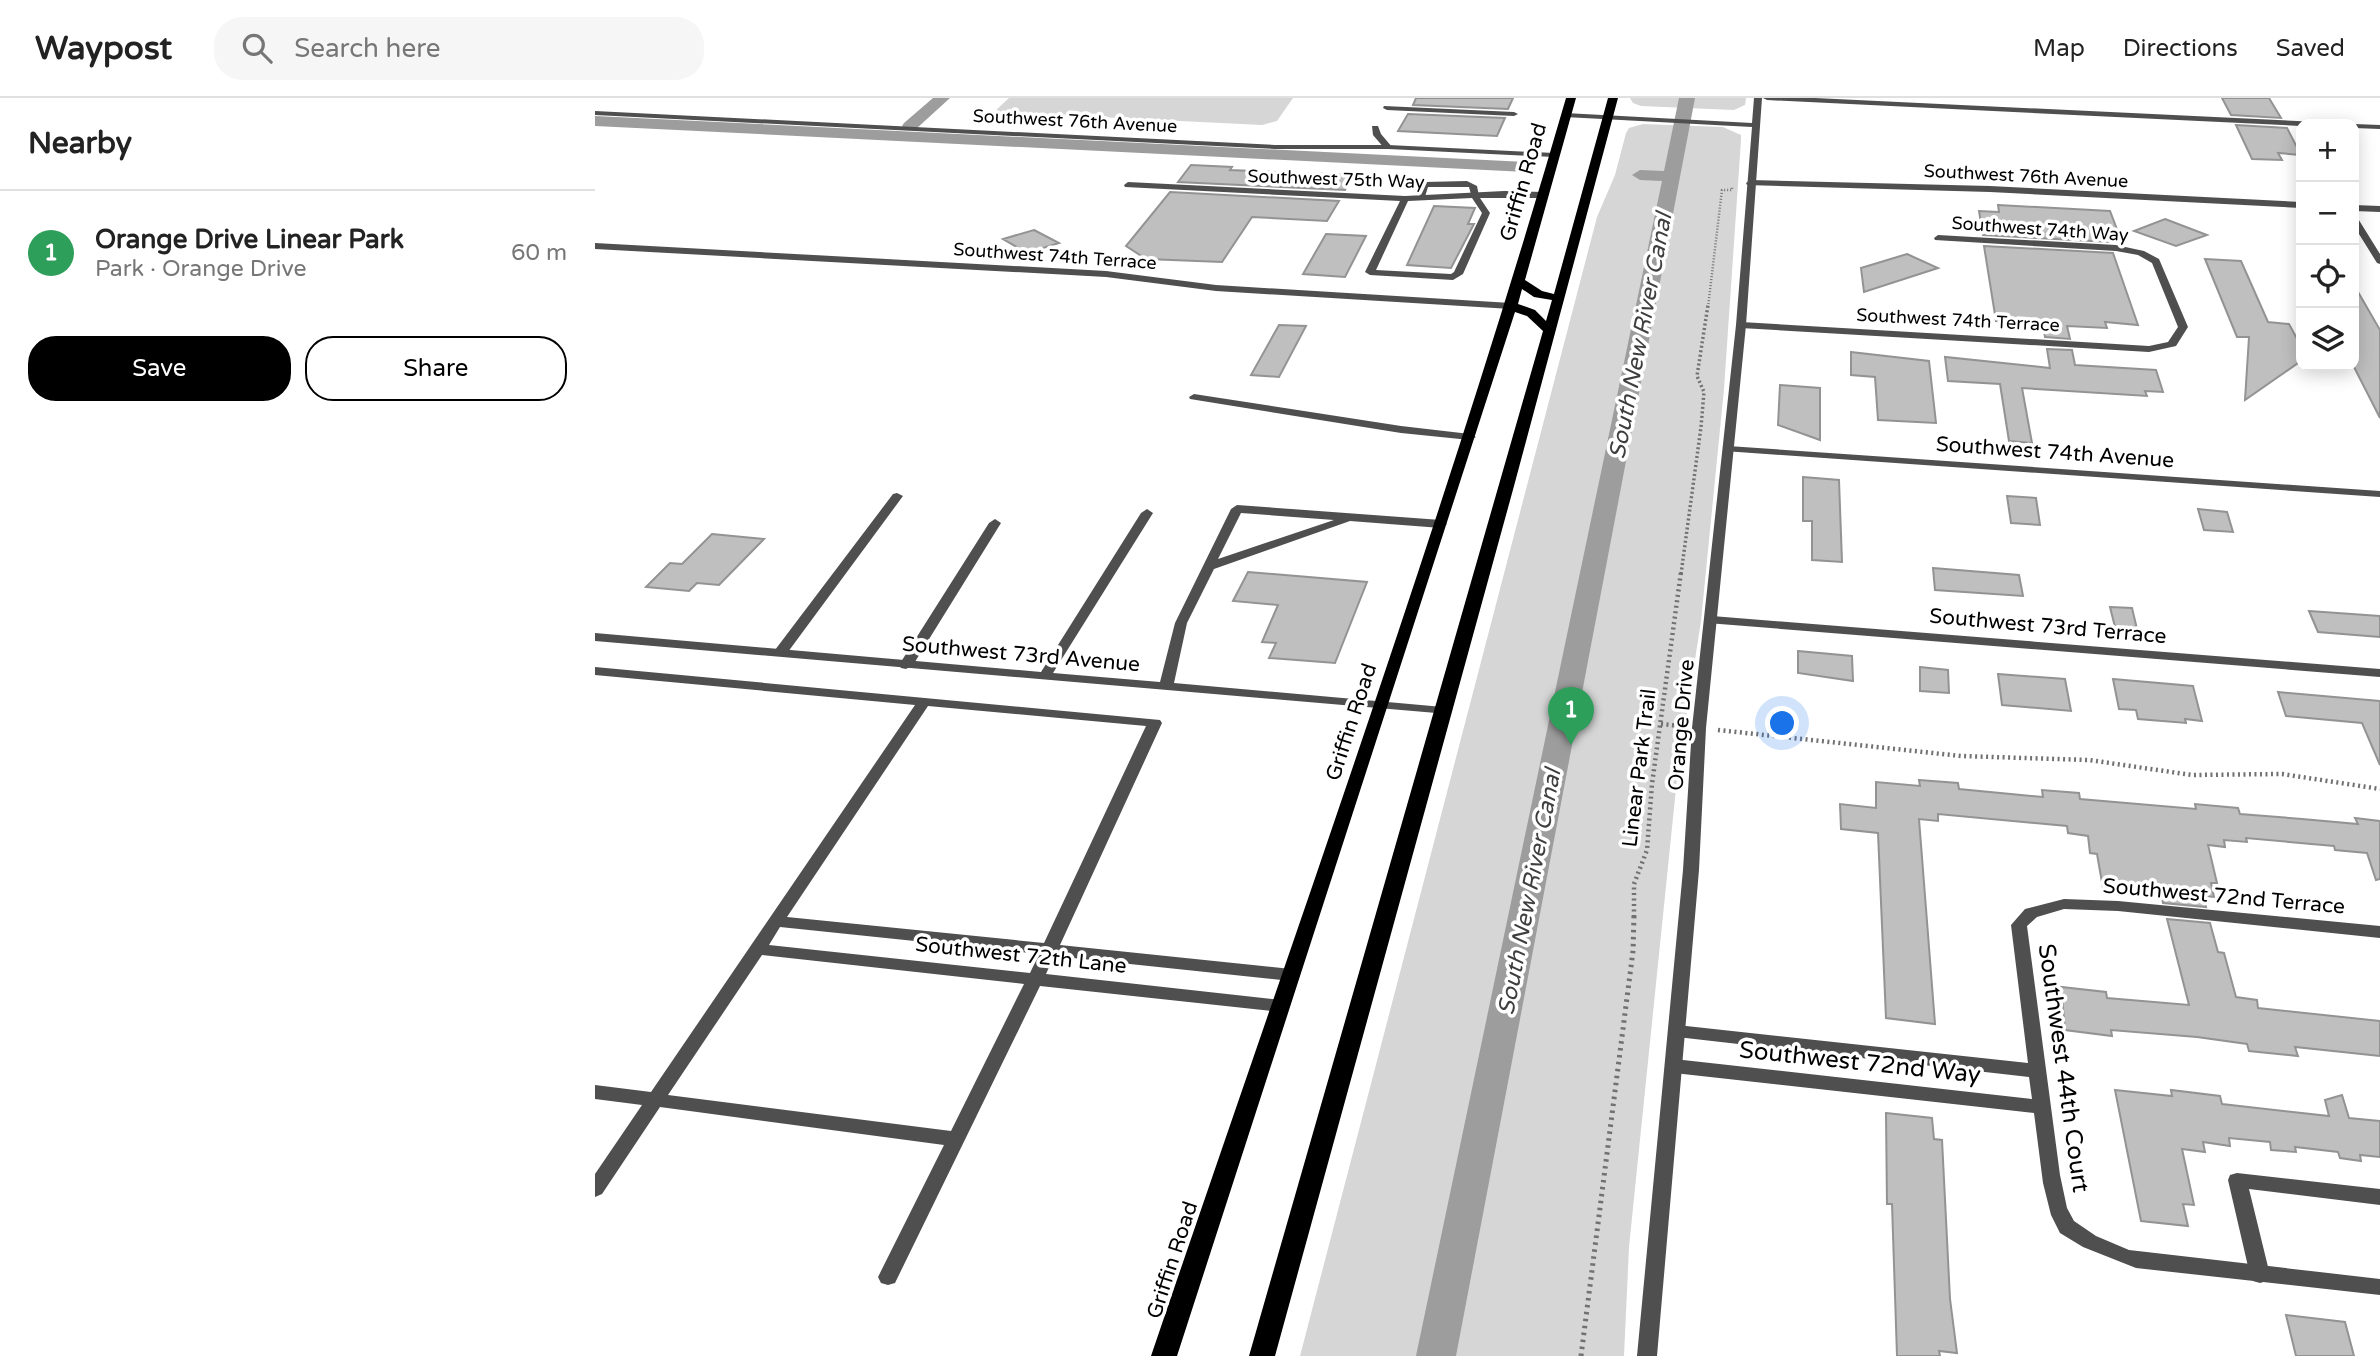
<!DOCTYPE html>
<meta charset="utf-8">
<style>
:root{--surface:#fff;--page:#f6f6f6;--text:#222;--muted:#767676;--line:#e0e0e0;--accent:#000}
body{margin:0;font-family:"Varela Round",sans-serif;background:var(--page);color:var(--text)}
.controls{position:absolute;right:21px;top:21px;display:grid;overflow:hidden;border-radius:14px;box-shadow:0 4px 18px #0003}
.controls button{width:63px;height:63px;display:grid;place-items:center;padding:0;border:0;border-bottom:2px solid var(--line);background:var(--surface);color:var(--text);font:35px sans-serif}
.you{position:absolute;left:1188px;top:626px;width:24px;height:24px;margin:-18px;border:5px solid #fff;border-radius:50%;background:#1a73e8;box-shadow:0 0 0 10px #1a73e833}
.badge{display:grid;place-items:center;width:46px;height:46px;border-radius:50%;background:var(--accent);color:#fff;font-size:23px;font-weight:700}
.pin{position:absolute;translate:-50% -58px;filter:drop-shadow(0 2px 4px #0008)}
.pin::after{content:'';position:absolute;top:37px;width:24px;height:21px;background:inherit;clip-path:polygon(0 0,100% 0,50% 100%)}
.list{margin:0;padding:0;list-style:none}
h2{display:flex;justify-content:space-between;align-items:center;height:91px;margin:0;padding:0 28px;font-size:30px}
h2 small{font-size:23px;font-weight:400;color:var(--muted)}
.list li{display:grid;grid-template-columns:46px 1fr auto;gap:21px;align-items:center;box-sizing:border-box;height:126px;padding:0 28px;border-top:2px solid var(--line)}
.list b{display:block;font-size:26px;white-space:nowrap}
.list p{margin:0;font-size:23px;white-space:nowrap;color:var(--muted)}
.list em{font-size:23px;font-style:normal;color:var(--muted)}
.actions{display:flex;gap:14px;padding:21px 28px}
.actions a{flex:1;padding:16px 0;border:2px solid var(--accent);border-radius:28px;text-align:center;font-size:24px;color:var(--accent)}
.actions .main{background:var(--accent);color:#fff}
.icon{flex:none;width:38px;height:38px;fill:none;stroke:currentColor;stroke-width:2;stroke-linecap:round;stroke-linejoin:round}
.map{position:relative;flex:none;width:1785px;height:1258px;overflow:hidden}
header{display:flex;align-items:center;gap:42px;box-sizing:border-box;height:98px;padding:0 35px;background:var(--surface);border-bottom:2px solid var(--line)}
header strong{font-size:33px}
nav{display:flex;gap:38px;margin-inline-start:auto;font-size:24px}
.search{width:490px;height:63px;background:var(--page);display:flex;align-items:center;gap:18px;box-sizing:border-box;padding:0 24px;border-radius:28px;color:var(--muted);font-size:26px}
main{display:flex}
aside{flex:1;background:var(--surface)}
.map>svg:first-child{display:block}
</style>
<header>
<strong>Waypost</strong>
<div class="search"><svg class="icon" aria-label="search" viewBox="0 0 24 24"><circle cx="10" cy="10" r="6"/><path d="M15 15l6 6"/></svg>Search here</div>
<nav><a>Map</a><a>Directions</a><a>Saved</a></nav>
</header>
<main>
<aside>
<h2>Nearby<small></small></h2>
<ul class="list">
<li><span class="badge" style="background:#2e9e5b">1</span><div><b>Orange Drive Linear Park</b><p>Park · Orange Drive</p></div><em>60 m</em></li>
</ul>
<div class="actions"><a class="main">Save</a><a>Share</a></div>
</aside>
<div class="map">
<svg width="1785" height="1258" viewBox="0 0 1785 1258">
<rect width="100%" height="100%" fill="#fff"/>
<!-- green -->
<path fill="#d6d6d6" d="M414,0H698L682,23L667,27L399,14Z
M1035,0H1151L1150,7L1139,12L1046,8L1038,5Z
M1048,26L1128,29L1146,37V42L1129,291L1106,523L1083,671L1034,1149L1029,1258H705L1002,119L1020,77L1031,35L1034,30Z"/>
<g fill="none" stroke-linecap="round" stroke-linejoin="round">
<!-- canal -->
<path fill="#9d9d9d" fill-rule="evenodd" d="M338,0H355L321,31H309L307,28L309,25Z
M1084,0H1100L861,1258H821L1067,83L1045,82L1037,77L1045,72L1069,73Z
M0,18L932,64L940,69L932,74L0,28Z"/>
</g>
<!-- building -->
<path fill="#bfbfbf" stroke="#939393" stroke-width="2" d="M821,0H918L913,11L818,7Z
M1627,0H1674L1686,20L1636,17Z
M813,16L910,20L902,38L803,33Z
M1641,27L1692,30L1706,57L1683,55L1687,62L1657,61Z
M596,67L637,69L635,72L758,77L750,92L583,84Z
M575,94L744,103L732,123L657,119L627,164L551,161L531,148Z
M1403,107L1515,113L1523,134H1510L1514,144L1388,137L1384,113L1404,114Z
M839,108L880,110L873,126H879L856,170L812,167Z
M1570,121L1612,137L1581,148L1539,133Z
M439,132L464,145L432,155L408,141Z
M731,136L771,138L750,179L708,176Z
M1389,148L1518,155L1543,227L1510,224L1512,230L1472,228L1475,241L1450,239L1448,226L1401,223Z
M1312,156L1343,170L1269,194L1266,170Z
M1610,161L1646,163L1673,224L1694,226L1706,248V263L1650,302L1654,239H1642Z
M1759,187L1785,232V320L1759,269Z
M684,227L711,228L684,279L656,277Z
M1452,251L1477,252L1480,267L1561,272L1568,294L1550,293L1552,298L1427,290L1437,345L1414,343L1405,286L1353,283L1350,259L1455,270Z
M1256,254L1334,263L1341,325L1283,322L1280,279L1256,277Z
M1185,287L1225,290V342L1183,327Z
M1208,379L1244,382L1247,464L1217,462V423H1208Z
M1412,398L1441,400L1445,427L1416,425Z
M1603,411L1632,414L1638,434L1609,432Z
M117,436L169,441L124,487L102,485L94,493L51,489L75,465L87,466Z
M1338,470L1424,477L1428,498L1340,492Z
M653,474L772,484L740,565L674,560L681,545L667,544L683,507L638,503Z
M1515,509L1537,510L1542,531L1520,529Z
M1714,513L1785,518V539L1723,534Z
M1203,553L1257,558L1258,583L1203,575Z
M1325,569L1353,572L1354,595L1325,593Z
M1403,576L1470,581L1476,613L1407,607Z
M1518,581L1598,588L1607,623L1590,621L1591,625L1543,621L1541,612L1524,611Z
M1683,594L1785,603V667L1767,625L1691,618Z
M1324,682L1363,685L1364,691L1448,699L1447,692L1484,695L1485,701L1601,711L1600,706L1643,710L1645,716L1707,721L1763,726L1760,720L1785,723V781L1781,782L1772,755L1740,752L1739,748L1651,740L1652,744L1629,742L1630,749L1613,747L1622,785H1616L1619,799L1608,798L1611,809L1568,805L1566,795L1508,790L1502,756L1495,755L1493,738L1473,735L1472,728L1343,716V723L1324,721L1340,926L1291,920L1283,735L1246,731L1245,706L1281,710V684L1325,688Z
M1572,821L1615,825L1623,854L1629,855L1641,899L1662,902L1663,910L1785,923V958L1700,949L1703,958L1654,953L1652,946L1602,939L1516,932L1517,938L1470,932L1466,889L1511,894L1512,900L1594,907Z
M1520,992L1577,998L1576,992L1625,998L1627,1006L1734,1018L1730,1002L1747,997L1754,1020L1785,1023V1059L1765,1057L1766,1063L1745,1060L1743,1054L1700,1049L1701,1054L1676,1052L1675,1044L1634,1040L1635,1048L1608,1044L1610,1054L1587,1051L1599,1107L1588,1106L1593,1128L1546,1123Z
M1291,1015L1337,1020L1339,1041L1347,1042L1355,1201L1362,1255L1344,1253L1345,1258H1302L1297,1106H1292Z
M1691,1217L1750,1224L1759,1258H1701Z"/>
<g fill="none" stroke-linecap="round" stroke-linejoin="round">
<!-- path-far3 -->
<path stroke="#717171" stroke-width="2.5" stroke-dasharray="1 2" stroke-linecap="butt" d="M1113,209L1127,92H1137V88"/>
<!-- path-far2 -->
<path stroke="#717171" stroke-width="3.5" stroke-dasharray="2 2.5" stroke-linecap="butt" d="M1086,476L1106,329L1109,294L1102,278L1113,207"/>
<!-- path-far1 -->
<path stroke="#717171" stroke-width="4.5" stroke-dasharray="2 3.5" stroke-linecap="butt" d="M1066,626L1085,628
M1123,632L1366,658L1494,662L1597,677L1687,676L1785,691
M1039,819V786L1052,752L1057,686L1086,474"/>
<!-- path -->
<path stroke="#717171" stroke-width="5" stroke-dasharray="2.5 4.5" stroke-linecap="butt" d="M986,1258L1038,853L1039,817"/>
<!-- service -->
<path fill="#4f4f4f" fill-rule="evenodd" d="M789,8L919,14L923,16L919,18L792,12L788,10Z
M777,28H783L786,36L797,49L796,51H790L778,37Z
M830,84L872,83L882,88L884,98L877,100L874,89H833L829,102H823L821,96L827,85Z
M599,296L806,328L875,336L881,339L875,342L806,335L595,301L594,299Z
M642,407L846,422L852,426L846,430L755,423L619,471L592,525L579,585L848,609L853,610L855,613L853,616L0,543V535L446,574L546,415L552,411L558,415L458,575L565,584L580,525L636,411ZM646,415L739,422L623,461Z
M1642,1075L1785,1091V1107L1654,1091L1675,1177L1672,1183L1665,1185L1658,1183L1655,1177L1633,1082L1635,1077Z"/>
<!-- minor -->
<path fill="#4f4f4f" fill-rule="evenodd" d="M1168,0H1220L1723,24L1727,26L1706,28L1172,2Z
M1757,26H1759L1785,27V31L1759,30V26Z
M1155,82L1395,88L1706,104V110L1395,94L1152,87L1151,85Z
M533,84L810,98L909,93L948,94L952,97L948,100H885L895,115L868,176L858,182L775,177L770,174L805,103L530,89L529,87ZM877,100L887,115L859,174L856,176L781,172L813,103Z
M1759,107L1785,108V114L1759,113Z
M1759,118L1762,119L1785,156V166L1782,165L1759,128Z
M1343,137L1521,147L1549,153L1564,161L1593,229L1581,248L1554,254L1146,230L1141,227L1146,224L1554,248L1573,244L1583,229L1557,165L1543,157L1521,153L1340,142L1339,140Z
M0,145L511,173L621,187L916,205L921,208L916,211L621,193L511,179L0,151Z
M1133,348L1785,393V399L1129,353V349Z
M302,395L308,398L190,558H180L178,555L180,552L298,396Z
M400,421L406,425L318,567L311,571L306,570L304,567L394,425Z
M1117,518L1785,571V579L1112,525L1111,522L1112,519Z
M0,569L565,622L567,625L465,847L696,871L702,873L704,877L702,881L696,883L459,858L451,876L686,902L692,904L694,908L692,912L686,914L445,888L300,1185L293,1187L286,1185L283,1179L349,1047L65,1009L7,1096L0,1099V1076L47,1007L0,1001V987L56,994L320,607L0,577ZM333,608L551,628L449,845L192,819ZM185,829L444,856L435,875L174,847ZM167,857L429,886L356,1033L73,997Z
M1469,801L1523,803L1785,828V840L1523,813L1469,811L1442,819L1432,828L1465,1077L1472,1110L1479,1123L1501,1138L1534,1152L1785,1181V1197L1541,1170L1488,1149L1465,1135L1456,1117L1448,1085L1439,1015L1079,975L1073,973L1070,968L1073,963L1079,961L1437,1001L1434,979L1082,939L1076,937L1073,933L1076,929L1082,927L1433,965L1416,827L1430,811Z"/>
<!-- tertiary -->
<path fill="#4f4f4f" fill-rule="evenodd" d="M1159,0H1167L1151,227L1111,630L1104,772L1062,1258H1042L1088,772L1097,630L1141,227L1157,29L970,19L966,17L970,15L1157,25Z
M0,13L680,47H793L959,55L963,57L959,59L793,51H680L0,17Z"/>
<!-- primary -->
<path fill="#000" fill-rule="evenodd" d="M971,0H981L930,182L947,193L959,196L1013,0H1023L919,388L680,1258H654L948,233L932,218L920,214L582,1258H556C698,840 848,424 971,0ZM927,191L939,199L957,202L951,223L940,212L923,206Z"/>
</g>
<g text-anchor="middle" stroke-width="7" stroke-linejoin="round" paint-order="stroke">
<!-- far-street labels -->
<g font-size="18" fill="#000" stroke="#fff">
<text transform="translate(480 23) rotate(3)" y="6">Southwest 76th Avenue</text>
<text transform="translate(1431 78) rotate(3)" y="6">Southwest 76th Avenue</text>
<text transform="translate(741 81) rotate(2)" y="6">Southwest 75th Way</text>
<text transform="translate(1445 131) rotate(4)" y="6">Southwest 74th Way</text>
<text transform="translate(460 158) rotate(4)" y="6">Southwest 74th Terrace</text>
<text transform="translate(1363 222) rotate(3)" y="6">Southwest 74th Terrace</text>
</g>
<!-- street labels -->
<g font-size="21" fill="#000" stroke="#fff">
<text transform="translate(928 84) rotate(-74)" y="7">Griffin Road</text>
<text transform="translate(1460 354) rotate(4)" y="7">Southwest 74th Avenue</text>
<text transform="translate(1453 528) rotate(5)" y="7">Southwest 73rd Terrace</text>
<text transform="translate(426 556) rotate(5)" y="7">Southwest 73rd Avenue</text>
<text transform="translate(756 624) rotate(-72)" y="7">Griffin Road</text>
<text transform="translate(1086 627) rotate(-85)" y="7">Orange Drive</text>
<text transform="translate(1044 670) rotate(-83)" y="7">Linear Park Trail</text>
<text transform="translate(1629 798) rotate(5)" y="7">Southwest 72nd Terrace</text>
<text transform="translate(426 857) rotate(6)" y="7">Southwest 72th Lane</text>
<text transform="translate(577 1162) rotate(-72)" y="7">Griffin Road</text>
</g>
<!-- water labels -->
<g font-size="23" font-style="italic" fill="#3e3e3e" stroke="#fff">
<text transform="translate(1045 238) rotate(-79)" y="8">South New River Canal</text>
<text transform="translate(934 794) rotate(-79)" y="8">South New River Canal</text>
</g>
<!-- near-street labels -->
<g font-size="24" fill="#000" stroke="#fff">
<text transform="translate(1265 964) rotate(6)" y="8">Southwest 72nd Way</text>
<text transform="translate(1469 970) rotate(82)" y="8">Southwest 44th Court</text>
</g>
</g>
</svg>
<div class="controls">
<button>+</button>
<button>−</button>
<button><svg class="icon" aria-label="locate" viewBox="0 0 24 24"><circle cx="12" cy="12" r="6"/><path d="M12 2v4M12 18v4M2 12h4M18 12h4"/></svg></button>
<button><svg class="icon" aria-label="layers" viewBox="0 0 24 24"><path d="M12 4l9 5-9 5-9-5zM3 14l9 5 9-5"/></svg></button>
</div>
<div class="you"></div>
<div class="pin badge" style="left:976px;top:647px;background:#2e9e5b">1</div>
</div>
</main>
